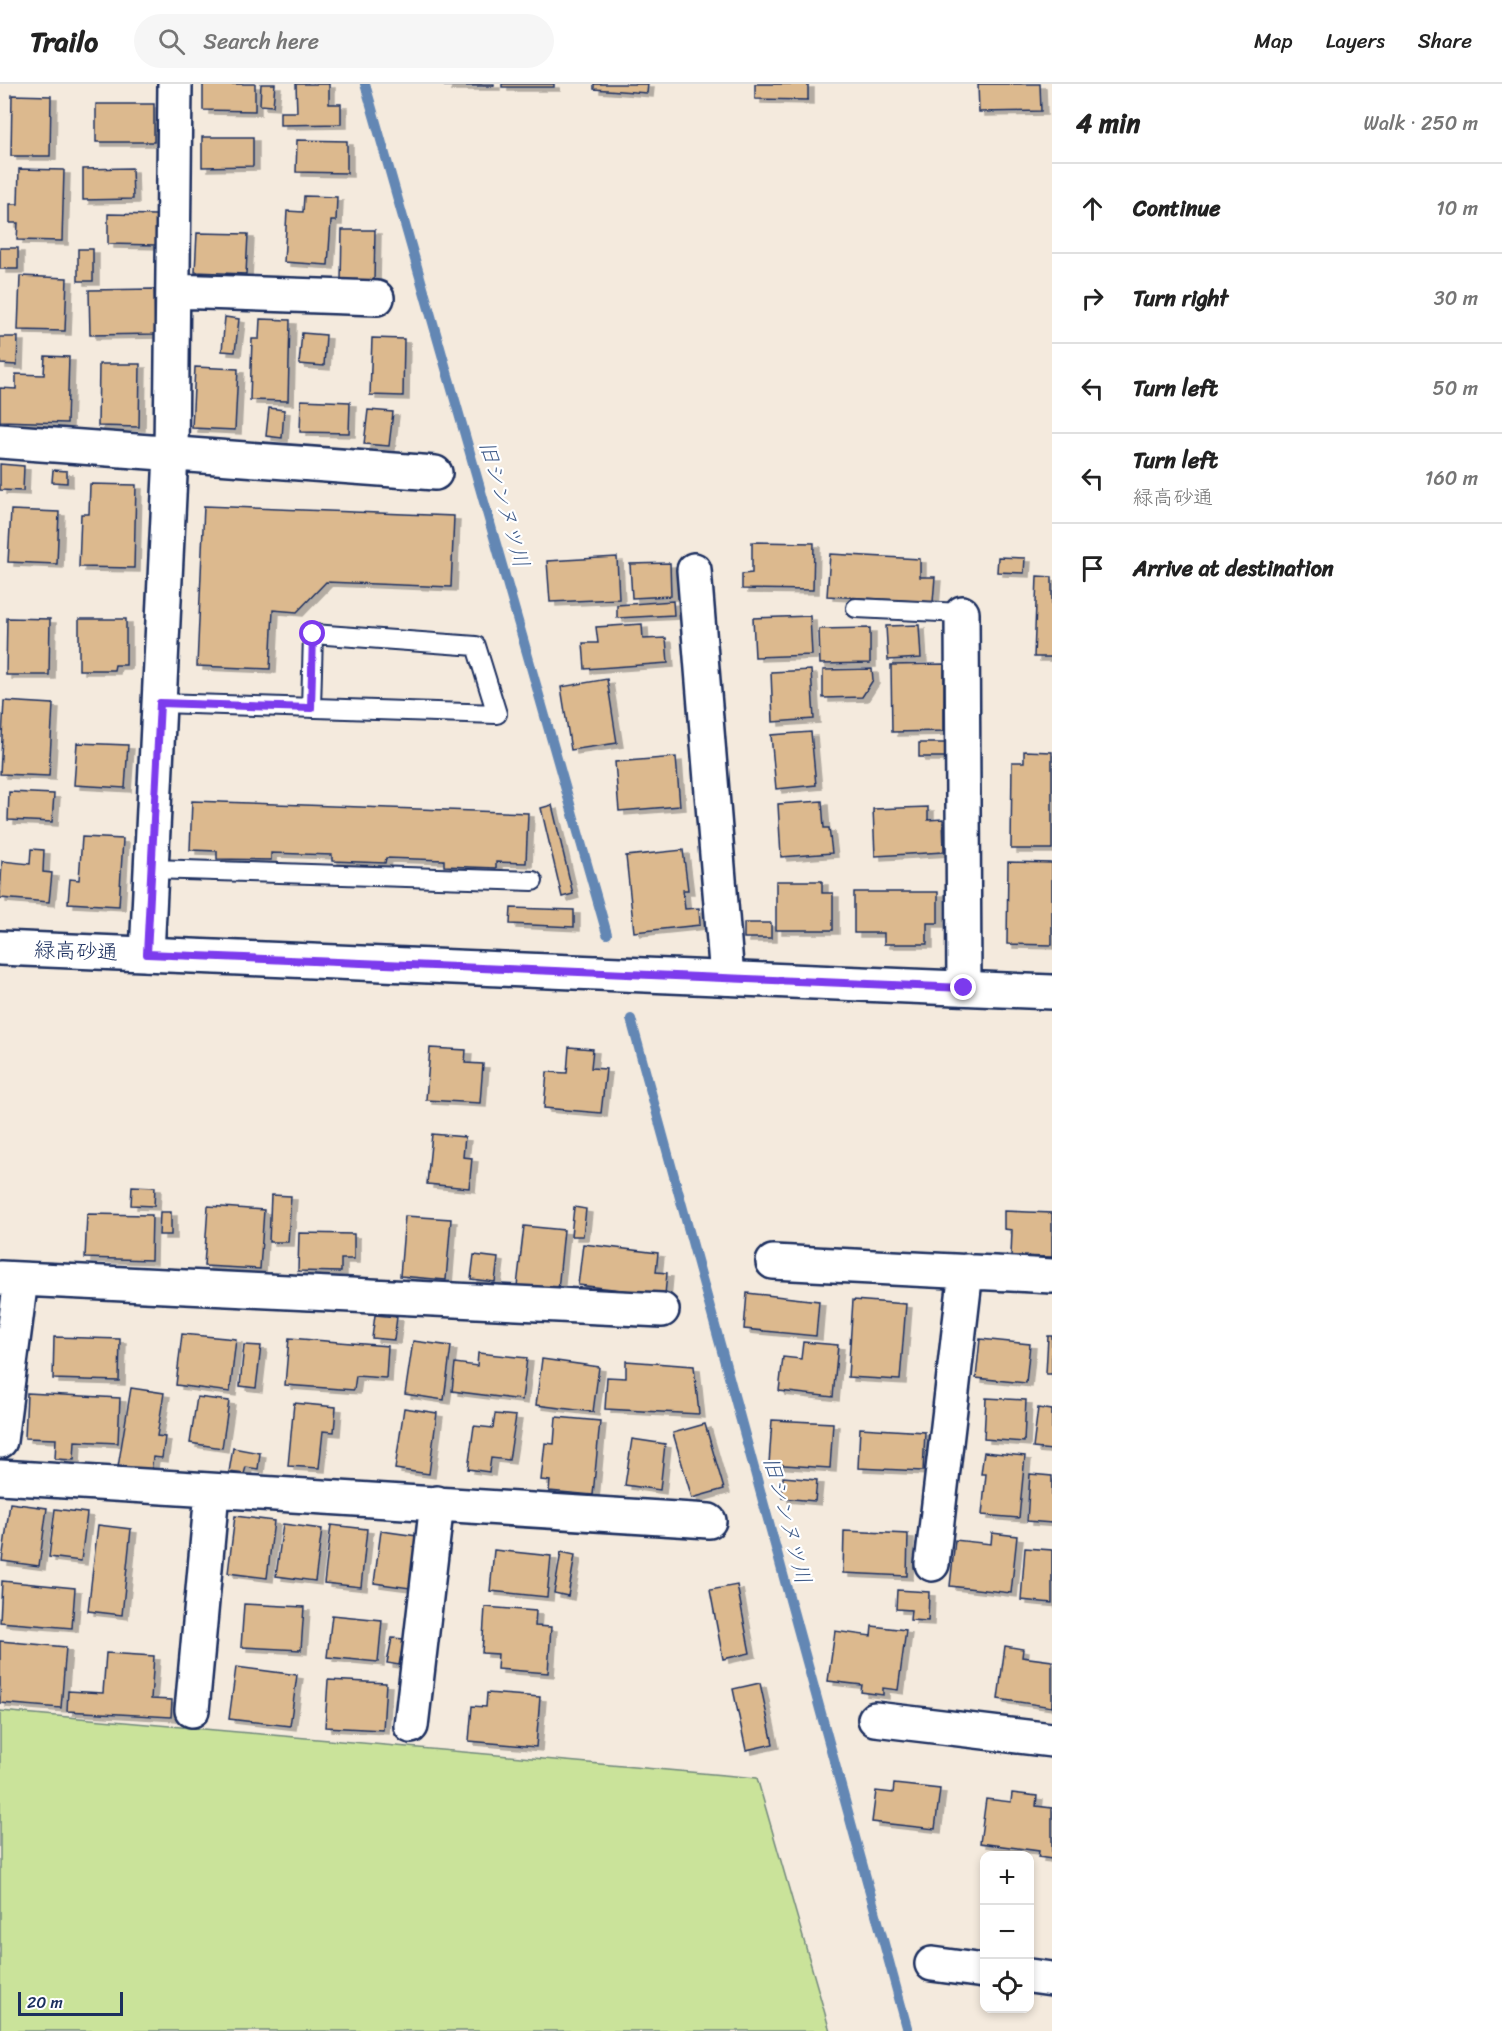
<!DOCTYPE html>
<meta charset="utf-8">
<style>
:root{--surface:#fff;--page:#f6f6f6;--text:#222;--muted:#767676;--line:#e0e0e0}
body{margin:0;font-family:Sriracha,"Klee One",sans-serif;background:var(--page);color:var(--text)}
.controls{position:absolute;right:18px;bottom:18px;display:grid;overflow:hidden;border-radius:12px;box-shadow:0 3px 9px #0003}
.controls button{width:54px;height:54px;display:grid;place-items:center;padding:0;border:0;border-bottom:2px solid var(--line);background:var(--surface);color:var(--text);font:30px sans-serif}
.scale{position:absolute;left:18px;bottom:15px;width:105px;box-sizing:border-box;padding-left:6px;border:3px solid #1b2f5e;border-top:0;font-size:16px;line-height:21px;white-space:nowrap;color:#1b2f5e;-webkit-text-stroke:4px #fff;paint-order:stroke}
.stop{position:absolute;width:18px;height:18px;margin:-14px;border:4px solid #7c3aed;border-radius:50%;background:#fff}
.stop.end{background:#7c3aed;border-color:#fff;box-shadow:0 2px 6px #0008}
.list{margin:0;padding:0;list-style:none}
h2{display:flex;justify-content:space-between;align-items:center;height:78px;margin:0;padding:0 24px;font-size:26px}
h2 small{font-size:20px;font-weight:400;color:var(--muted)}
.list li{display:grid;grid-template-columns:39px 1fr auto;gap:18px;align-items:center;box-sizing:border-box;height:90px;padding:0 24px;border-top:2px solid var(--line)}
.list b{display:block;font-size:22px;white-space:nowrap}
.list p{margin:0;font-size:20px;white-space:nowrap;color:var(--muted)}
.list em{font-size:20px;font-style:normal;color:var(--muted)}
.icon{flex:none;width:33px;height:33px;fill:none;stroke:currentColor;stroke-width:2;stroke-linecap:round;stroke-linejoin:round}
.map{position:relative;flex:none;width:1052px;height:1947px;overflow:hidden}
header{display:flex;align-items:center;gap:36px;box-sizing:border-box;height:84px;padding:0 30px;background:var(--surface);border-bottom:2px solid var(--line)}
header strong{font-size:28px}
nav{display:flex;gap:33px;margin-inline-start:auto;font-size:21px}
.search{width:420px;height:54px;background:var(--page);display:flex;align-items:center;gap:15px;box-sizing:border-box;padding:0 21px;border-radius:33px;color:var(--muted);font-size:22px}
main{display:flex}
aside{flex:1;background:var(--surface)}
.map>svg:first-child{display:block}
</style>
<header>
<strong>Trailo</strong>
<div class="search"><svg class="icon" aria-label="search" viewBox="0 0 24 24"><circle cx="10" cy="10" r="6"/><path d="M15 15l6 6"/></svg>Search here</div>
<nav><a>Map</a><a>Layers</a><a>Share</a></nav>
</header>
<main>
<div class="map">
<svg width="1052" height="1947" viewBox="0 0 1052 1947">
<defs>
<filter id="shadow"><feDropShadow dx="6" dy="4" stdDeviation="0" flood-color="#0004"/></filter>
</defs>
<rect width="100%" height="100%" fill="#f4eadd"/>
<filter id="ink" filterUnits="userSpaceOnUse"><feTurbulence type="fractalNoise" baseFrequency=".0167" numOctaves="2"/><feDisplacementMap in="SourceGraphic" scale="12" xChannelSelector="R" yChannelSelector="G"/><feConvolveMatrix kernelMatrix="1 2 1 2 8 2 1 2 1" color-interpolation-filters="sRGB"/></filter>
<g filter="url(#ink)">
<!-- green -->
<path fill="#cae39a" stroke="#72897c" stroke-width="1.5" d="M0,1627L757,1694L830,1947H0Z"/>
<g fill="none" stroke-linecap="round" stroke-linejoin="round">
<!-- stream -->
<path stroke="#6487b4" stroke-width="10" d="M365,0L607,850
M631,935L908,1947"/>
</g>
<!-- building -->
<path fill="#dcb98e" stroke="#1b2f5e" stroke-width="1.5" filter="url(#shadow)" d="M203,0H255V27L203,26Z
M261,0H275L273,22L260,21Z
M296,0H329V20H341V40L280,41V28H297Z
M446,0H494V2H445Z
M502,0H554V3H502Z
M594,0H648L647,9L594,5Z
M755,0H808V16L755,15Z
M978,0H1040L1041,27L979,28Z
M12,11L51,12L50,72H11Z
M96,20H154V58H96Z
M202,53H253V82L202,83Z
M297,56L347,57V89L296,88Z
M132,84L133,115L83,116V85Z
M19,85L64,86L62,157L17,156L18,139H10V120H18Z
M304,112L337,113L336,137H331L328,181L284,178L287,127L303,128Z
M108,130L156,131V161L108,160Z
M342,146H375L374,198L341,197Z
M197,149L248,150L246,190L195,188Z
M0,164H18V185H0Z
M78,165H93V197H78Z
M20,192L67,194L65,247L18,246Z
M154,205L155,250L90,251L89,206Z
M225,233L239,235L235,268L222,267Z
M260,235L290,236L288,317L250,316L252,255H259Z
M302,249L326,251L324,282L299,280Z
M0,253H18L17,281L0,280Z
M372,254L404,255L403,312L370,311Z
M45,272L69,273L67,339L0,337V304L16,305V290L44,291Z
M99,280H140L139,343L98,342Z
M195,283L238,285L235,346L192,344Z
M301,316L350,318L349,349L300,348Z
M269,324L284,326L282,354L266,352Z
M368,326L393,328L389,362L364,360Z
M0,380L24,382L23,407L0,406Z
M53,386L67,387V399L52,398Z
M90,400L136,401L134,484L79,483L81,430H89Z
M204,422L454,432L451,503L326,498L297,528L273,526L270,585L197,582Z
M11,426L59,428L57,480L8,478Z
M752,458L814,459L813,506L742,505V490L752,489Z
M830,470L920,475V493H935L933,518L827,512Z
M617,473L619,515L550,518L547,477Z
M998,473L1025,474L1024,489L997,488Z
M670,479L671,512L632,514L630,480Z
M1037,492L1052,493V573H1034Z
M673,517L674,531L617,534V521Z
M810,532L812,571L755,573L753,534Z
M7,534L50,535L49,591H6Z
M79,535H126V581H115L114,586H79Z
M642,540L643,555L666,554L668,579L585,585L583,559H598L596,543Z
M919,541L921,574L888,576L886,542Z
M870,544V579L820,580L819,545Z
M944,580V647L892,648L891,581Z
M872,585L873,596L862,613L823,614V586Z
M811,586L814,635L773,638L771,588Z
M607,595L617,659L571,666L561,603Z
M4,617L53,620L49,692L0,690Z
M811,648L816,701L776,705L771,651Z
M77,659L128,661L125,704L74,701Z
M919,659H946V673H919Z
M1024,667L1052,668V765H1011L1012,678H1024Z
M676,673L680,722L619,727L615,678Z
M9,708L54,710L52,738L8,736Z
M192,717L528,729L526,779L496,778V784L444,782V776L386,774L385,779L332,777V771L271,769V776L217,775V767L190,766Z
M822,717L824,744H829L832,769L781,773L778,720Z
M552,721L573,810L562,813L541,724Z
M928,723V736L943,735L944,768L875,772L873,725Z
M82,753L123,755L119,822L68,819L70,795L79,796Z
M31,765L44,766L43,788L52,789L49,818L0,814L2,777L30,780Z
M683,766L688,806H683L685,825L699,824L700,841L634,848L626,772Z
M1008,778L1052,779V861L1007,860Z
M776,797H822V809H833V846H776Z
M854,808H938V839H927V860H884V849H854Z
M511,824L574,826V843L510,840Z
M744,839H771V854H744Z
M569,963L593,965L591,984L606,985L601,1029L544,1024L547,988L567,989Z
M430,964L466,966L465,979L483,980L480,1019L426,1016Z
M432,1050L465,1053L463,1073L472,1074L469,1104L427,1100Z
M132,1102L155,1103L154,1122L131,1121Z
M271,1111L291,1112L288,1158H269Z
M208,1122L264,1126L260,1185L204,1182Z
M574,1123L586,1125L583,1152H571Z
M1004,1127L1052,1129V1173L1011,1172L1012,1146L1004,1145Z
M160,1128H171V1151H159Z
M87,1130L152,1131L151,1176L85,1174Z
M405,1132L451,1135L446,1196L400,1192Z
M524,1142L564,1146L558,1206L517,1202Z
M299,1149L354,1150V1175H341V1188L298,1187Z
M583,1160L658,1169L656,1188L667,1189L665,1211L578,1201Z
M474,1171L498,1174L495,1198L471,1195Z
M747,1209L819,1217L816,1252L744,1245Z
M853,1216L906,1220L900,1296L848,1293Z
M375,1231L397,1233L394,1256L372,1254Z
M182,1250L236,1255L230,1308L176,1301Z
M1048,1252H1052V1290H1046Z
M54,1253L120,1255L119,1297L53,1295Z
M289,1254L388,1262L386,1294L356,1292L354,1306L285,1301Z
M980,1255L1030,1260L1026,1299L976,1294Z
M413,1257L451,1262L444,1316L405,1310Z
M803,1258L838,1261L833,1313L779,1307L783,1273L801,1275Z
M244,1261L261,1262L256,1304L240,1302Z
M478,1269L527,1274L522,1316L452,1307L455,1279L477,1282Z
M542,1275L599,1283L593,1328L536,1321Z
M626,1277L694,1282L699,1330L605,1325L607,1293L626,1294Z
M131,1304L164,1309L157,1352L165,1353L162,1374L153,1373L151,1388L118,1383Z
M27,1309L120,1314L118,1359L75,1357L74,1376L55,1375L56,1355L25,1354Z
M197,1313L229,1317L222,1364L190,1359Z
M986,1314L1026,1316L1024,1358L984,1355Z
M294,1319L336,1323L334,1348L323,1347L319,1384L288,1382Z
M404,1324L437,1329L429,1390L395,1385Z
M1038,1324L1052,1326V1366L1033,1364Z
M495,1330L516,1332L509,1376L491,1374L489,1388L468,1385L474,1342L493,1344Z
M556,1333L600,1337L593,1411L549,1407L550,1397L541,1396L545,1359L554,1360Z
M772,1336L833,1339L830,1384L769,1380Z
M705,1340L724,1405L692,1414L673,1349Z
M860,1344L925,1348L923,1387L858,1384Z
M632,1355L665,1360L660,1406L625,1401Z
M233,1364L260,1369L258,1385L246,1383L244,1390L229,1388Z
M984,1368L1025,1372L1019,1434L982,1431L986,1390H981Z
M1030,1390L1052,1392V1439L1027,1437Z
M783,1393L817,1396L815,1417L782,1414Z
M10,1419L47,1424L39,1482L2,1477Z
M55,1425L87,1429L81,1477L49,1473Z
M235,1432L274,1437L267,1494L228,1489Z
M283,1440L322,1445L315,1497L276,1492Z
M98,1441L131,1445L122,1531L88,1527Z
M331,1441L367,1445L361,1503L324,1499Z
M381,1447L417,1452L410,1504L374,1499Z
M844,1447L908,1450L907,1492L843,1489Z
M992,1449L1017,1452L1011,1509L950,1502L955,1456L991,1460Z
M1025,1464L1052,1466V1519L1021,1516Z
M494,1466L551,1472L547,1513L490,1507Z
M561,1468L575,1471L568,1512L554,1509Z
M2,1497L75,1504L72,1544L0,1538Z
M737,1501L750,1569L723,1575L710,1506Z
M897,1506L929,1508L928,1537L910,1536L911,1526L896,1525Z
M244,1520L304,1523L301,1566L241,1563Z
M485,1523L536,1527L535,1542L551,1543L548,1589L497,1585L498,1570L482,1569Z
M332,1531L382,1536L378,1578L327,1573Z
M872,1542L906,1546L898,1606L883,1604V1611L861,1608L862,1601L828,1597L835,1547L871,1552Z
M392,1554L404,1555L399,1581L387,1579Z
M0,1557L66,1563L61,1624L0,1619Z
M1005,1562L1023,1565L1022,1573L1052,1577V1623L998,1615Z
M106,1569L154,1572L151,1615L172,1616L171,1633L67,1627L68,1607L103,1609Z
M236,1583L297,1591L290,1642L229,1635Z
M328,1596L386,1599L383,1646L325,1643Z
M760,1599L773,1660L746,1666L733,1605Z
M487,1609L540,1613L536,1663L469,1657L472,1622L486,1623Z
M894,1700L940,1705L935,1745L872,1738L876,1707L893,1709Z
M1012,1709L1037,1712L1036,1722L1052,1724V1775L1038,1773L1039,1767L980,1759L986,1715L1011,1718Z"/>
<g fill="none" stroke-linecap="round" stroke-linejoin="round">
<!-- service casing -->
<g stroke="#1b2f5e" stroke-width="22">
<path id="service" d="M856,524L962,529
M160,619L497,630L476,562L313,550L311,624
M152,785L533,797"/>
</g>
<!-- minor casing -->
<g stroke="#1b2f5e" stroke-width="38">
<path id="minor" d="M173,207L377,214
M0,357L435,389
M694,486L727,894
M962,529L964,904
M147,870L171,370L175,0
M773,1178L1052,1192
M0,1194L662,1226
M0,1357L21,1195
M0,1393L709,1437
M932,1480L966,1187
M192,1626L212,1408
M875,1635L1052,1656
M411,1642L437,1419
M932,1880L984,1887
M1030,1892L1052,1895"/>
</g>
<!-- tertiary casing -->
<g stroke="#1b2f5e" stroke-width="38">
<path id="tertiary" d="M0,864L1052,908"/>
</g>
<!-- service -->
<use href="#service" stroke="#fff" stroke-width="18"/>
<!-- minor -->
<use href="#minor" stroke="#fff" stroke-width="33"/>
<!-- tertiary -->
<use href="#tertiary" stroke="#fff" stroke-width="33"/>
</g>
</g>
<g fill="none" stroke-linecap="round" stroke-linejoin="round" filter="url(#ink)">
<!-- route -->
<path stroke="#7c3aed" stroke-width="8" d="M313,550L311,624L160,619L147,870L964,904"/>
</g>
<g text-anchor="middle" stroke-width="4.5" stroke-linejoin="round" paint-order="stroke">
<!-- street labels -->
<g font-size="21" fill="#1b2f5e" stroke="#fff">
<text transform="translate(76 867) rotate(2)" y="7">緑高砂通</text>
</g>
<!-- water labels -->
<g font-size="22" font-style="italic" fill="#3f5b89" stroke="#fff">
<text transform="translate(505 420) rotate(74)" y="8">旧シンヌツ川</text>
<text transform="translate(788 1436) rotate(75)" y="8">旧シンヌツ川</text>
</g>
</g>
</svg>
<div class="controls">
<button>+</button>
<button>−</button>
<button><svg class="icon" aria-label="locate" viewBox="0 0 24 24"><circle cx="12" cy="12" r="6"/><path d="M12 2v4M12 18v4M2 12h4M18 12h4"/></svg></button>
</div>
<div class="scale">20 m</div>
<div class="stop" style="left:313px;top:550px"></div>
<div class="stop end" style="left:964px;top:904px"></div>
</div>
<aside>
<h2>4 min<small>Walk · 250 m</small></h2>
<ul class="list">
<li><svg class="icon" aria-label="ahead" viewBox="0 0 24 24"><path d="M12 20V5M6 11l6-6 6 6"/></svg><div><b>Continue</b></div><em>10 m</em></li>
<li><svg class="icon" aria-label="right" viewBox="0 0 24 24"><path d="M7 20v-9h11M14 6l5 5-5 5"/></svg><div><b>Turn right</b></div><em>30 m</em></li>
<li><svg class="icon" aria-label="left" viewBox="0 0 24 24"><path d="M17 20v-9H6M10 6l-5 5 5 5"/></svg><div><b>Turn left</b></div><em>50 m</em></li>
<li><svg class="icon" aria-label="left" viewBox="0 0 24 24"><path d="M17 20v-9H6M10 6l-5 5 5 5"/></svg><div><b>Turn left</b><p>緑高砂通</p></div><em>160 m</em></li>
<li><svg class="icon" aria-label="arrive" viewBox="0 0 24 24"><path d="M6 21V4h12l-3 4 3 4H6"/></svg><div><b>Arrive at destination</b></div></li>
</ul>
</aside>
</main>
